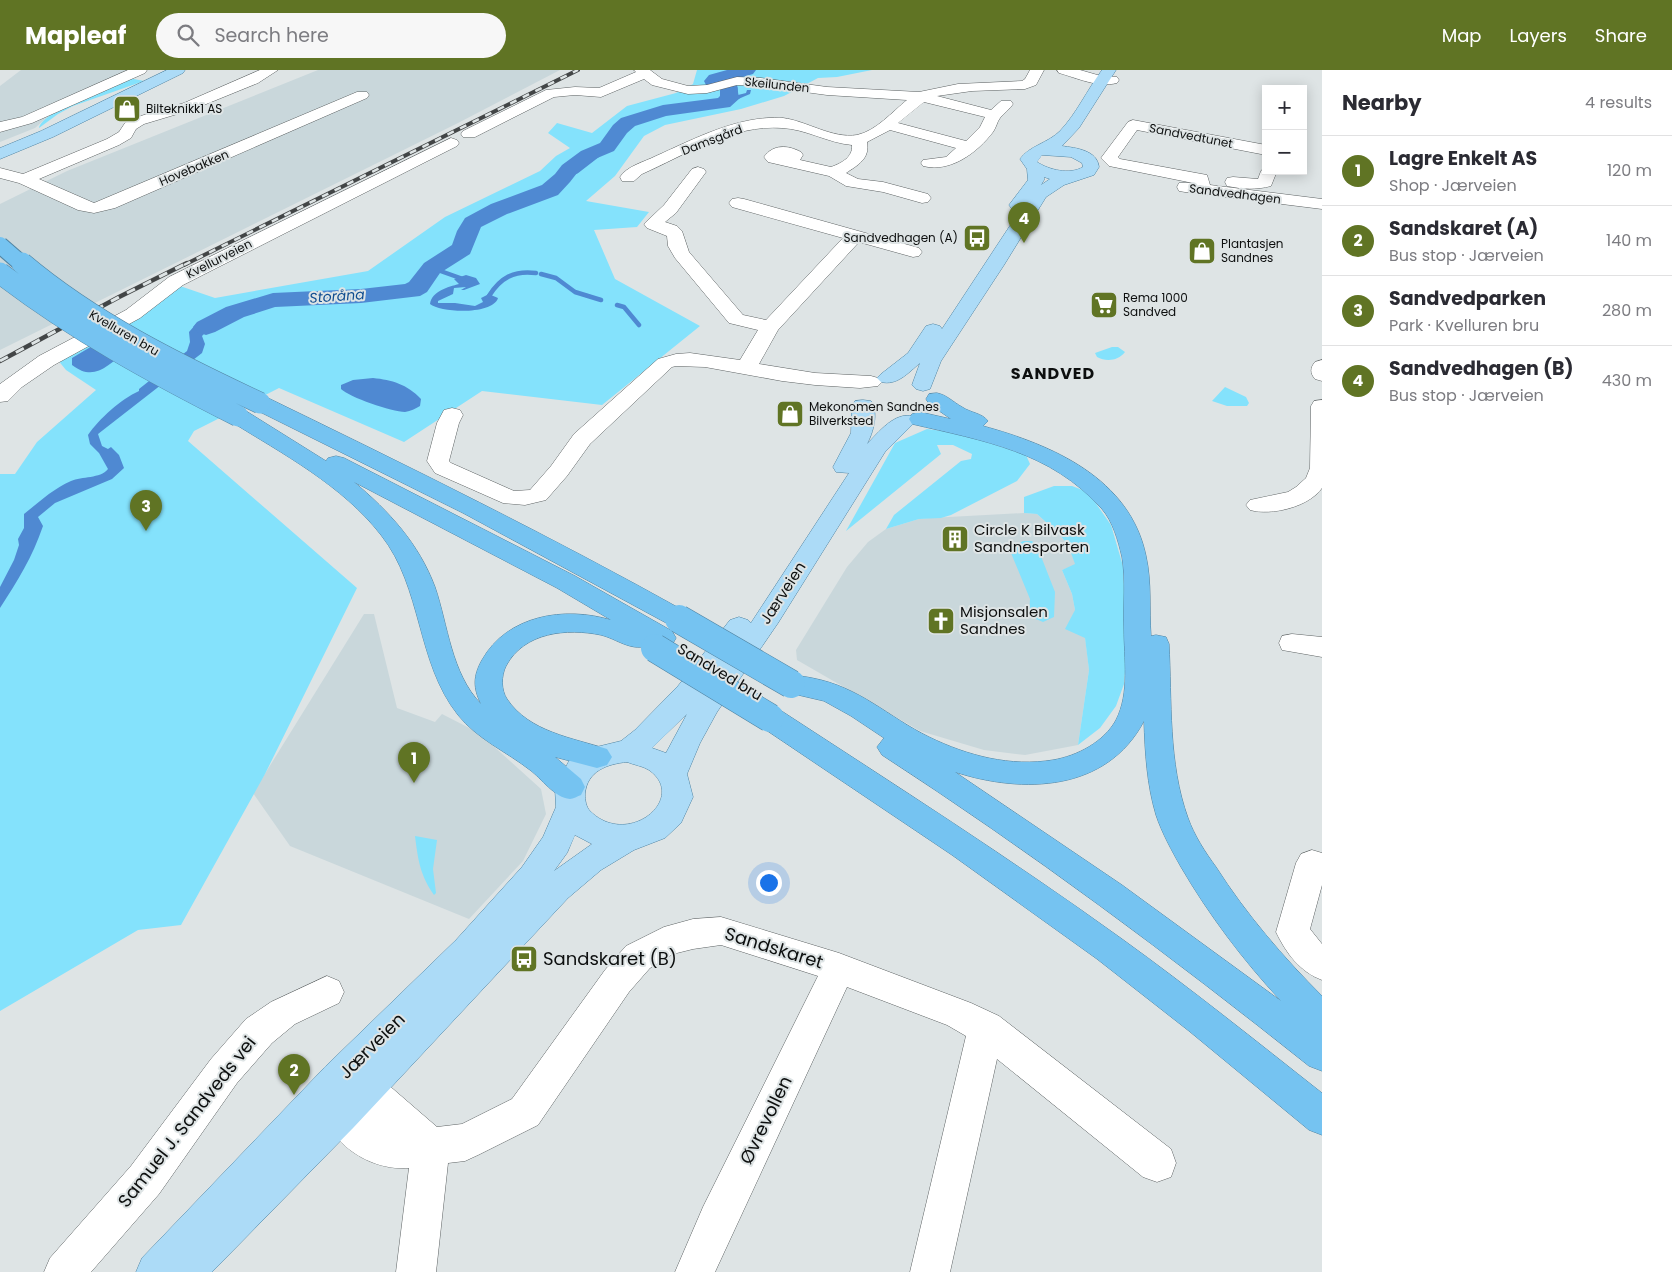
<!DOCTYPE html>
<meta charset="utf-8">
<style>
:root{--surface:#fff;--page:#f7f7f7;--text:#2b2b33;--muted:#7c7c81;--line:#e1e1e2;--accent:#607424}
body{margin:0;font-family:Poppins,sans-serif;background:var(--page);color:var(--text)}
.controls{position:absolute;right:15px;top:15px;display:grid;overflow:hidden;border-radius:0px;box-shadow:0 2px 12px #0003}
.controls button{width:45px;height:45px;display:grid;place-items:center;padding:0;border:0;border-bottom:1px solid var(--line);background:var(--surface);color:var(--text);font:25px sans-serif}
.you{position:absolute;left:768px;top:812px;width:18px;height:18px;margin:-12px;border:4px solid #fff;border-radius:50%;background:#1a73e8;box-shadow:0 0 0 8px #1a73e833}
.badge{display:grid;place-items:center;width:32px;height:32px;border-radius:50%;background:var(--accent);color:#fff;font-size:16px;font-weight:700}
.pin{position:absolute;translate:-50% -41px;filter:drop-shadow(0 1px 2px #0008)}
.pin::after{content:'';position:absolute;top:26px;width:18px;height:15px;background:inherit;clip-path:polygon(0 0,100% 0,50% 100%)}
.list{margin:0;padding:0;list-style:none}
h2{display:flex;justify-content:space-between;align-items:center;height:65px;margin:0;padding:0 20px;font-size:21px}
h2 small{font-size:16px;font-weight:400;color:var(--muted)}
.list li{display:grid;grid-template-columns:32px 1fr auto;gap:15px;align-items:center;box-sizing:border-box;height:70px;padding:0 20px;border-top:1px solid var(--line)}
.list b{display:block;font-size:19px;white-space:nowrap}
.list p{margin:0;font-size:16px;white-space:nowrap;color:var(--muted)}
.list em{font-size:16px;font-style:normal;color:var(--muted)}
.icon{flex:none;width:28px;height:28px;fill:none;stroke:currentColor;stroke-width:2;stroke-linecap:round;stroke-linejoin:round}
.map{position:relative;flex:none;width:1322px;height:1202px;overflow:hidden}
header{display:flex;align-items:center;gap:30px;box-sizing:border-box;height:70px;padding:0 25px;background:var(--accent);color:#fff}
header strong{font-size:24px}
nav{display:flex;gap:28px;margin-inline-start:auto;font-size:18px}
.search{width:350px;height:45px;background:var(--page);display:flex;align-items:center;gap:12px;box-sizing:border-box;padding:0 18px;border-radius:28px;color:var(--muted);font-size:19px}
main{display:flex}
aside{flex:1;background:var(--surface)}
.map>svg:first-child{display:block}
</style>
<header>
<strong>Mapleaf</strong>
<div class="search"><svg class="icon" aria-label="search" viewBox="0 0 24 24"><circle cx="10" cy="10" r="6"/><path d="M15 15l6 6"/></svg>Search here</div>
<nav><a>Map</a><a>Layers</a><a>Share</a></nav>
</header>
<main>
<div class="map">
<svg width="1322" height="1202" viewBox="0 0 1322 1202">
<rect width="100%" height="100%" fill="#dee4e5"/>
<!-- built -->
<path fill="#c9d7db" d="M21,0H145L53,42L35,58L0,72V16Z
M318,0H560L458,53L0,280V134L67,101Z
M1024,443L1037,444L1059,464L1068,475L1076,495L1062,500L1072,524L1075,540L1085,567L1089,600L1078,675L1025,685L984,680L920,661L797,590L796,580L847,497L868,472L886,459L919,449L930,448Z
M364,544H374L397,638L435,652L442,644L479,663L541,719L546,744L523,791L469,849L290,776L253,723Z"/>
<!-- green -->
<path fill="#84e2fc" d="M697,0H872L837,7L818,8L784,26L741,39L665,55L644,66L615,106L586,131L649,142L637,157L594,160L615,209L700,256L602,335L482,321L404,372L279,318L194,361L188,371L357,518L265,704L181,855L138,860L0,941V404H15L37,372L96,320L66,300L57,289L180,216L215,228L368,201L445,147L540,101L556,86L570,78L548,63L557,53L592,63L627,36L676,23L693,14Z
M129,8L144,11L73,36L58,44L39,58C44,40 108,17 129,8Z
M1112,277H1118L1125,282C1118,291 1106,292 1097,287L1095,283Z
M1225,317L1246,327L1249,333L1247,336H1227L1212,331Z
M927,359L959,363L1026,385L1030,394L1017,411L951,445L941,448L919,449L886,459L894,445L961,391L971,389L972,384L953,375H937L941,384L846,461L895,373Z
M1054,416H1072L1088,422L1111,455L1123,496L1127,577L1124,614L1116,636L1100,658L1078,675L1089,600L1085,568L1065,559L1075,540L1072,524L1062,500L1075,494L1068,475L1059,464L1037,444L1024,443V427Z
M1023,471H1032L1037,476L1055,522L1054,547L1043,552L1029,546L1030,529L1011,483L1012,477Z
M415,766L437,770L433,799L436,823L434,825C420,805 418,790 415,766Z"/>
<!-- water -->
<path fill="#4f89d2" d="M747,20H751L750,24C743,27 728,34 721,35C691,39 641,38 620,62H615C627,43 676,36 698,34C707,33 716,34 725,30L727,22H731L734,26L746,23Z
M466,205L476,208L480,214L464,220H461L466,217L454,218L453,224L438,231V233H455L475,236L483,232L481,228L487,225L491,220L493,221L491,225L498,228C493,245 441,243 430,234C432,221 448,217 459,214L454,209Z
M258,231L210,258L202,266L205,274L202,283L98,364L102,376L108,379L111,377L119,385L124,398L112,409L55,433L38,447L43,456C32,488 18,510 0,538V517L14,490L19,475L18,469L24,458V444C39,432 53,419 71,411C82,406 100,409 108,399L99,383L90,374L88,365C99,349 121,329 139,321V319L187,281L190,272L189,262L196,254Z
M104,269L125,282C107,296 94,312 72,295V288Z
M373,308C392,310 407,314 421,329L420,336C415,339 411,341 405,342C392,342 349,327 341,319V315L353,310Z"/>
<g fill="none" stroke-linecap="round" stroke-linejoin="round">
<!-- stream-far1 -->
<path stroke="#4f89d2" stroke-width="3" d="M564,107L577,102L599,85L598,79"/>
<!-- stream -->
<path stroke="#4f89d2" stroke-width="4.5" d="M432,198L463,209
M541,204L556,208L575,222L601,230
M489,226C500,208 514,200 536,203
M617,235L624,237L639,255"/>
<!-- river -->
<path fill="#4f89d2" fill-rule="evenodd" d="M727,0H756L753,4L729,11C743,16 735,19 740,28L730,37L666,46L635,56L627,63L614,81L595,89L577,103L570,112L558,125L507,144L481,157L470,184L440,203L427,222L420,226L361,233L275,237L244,247L215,262L206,265L197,262L193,257L197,252L226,237L273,223L361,219L405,214L409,212L424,193L452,175L457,161L465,148L491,134L542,115L555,104L562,95L581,81L600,73L613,55L621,48L663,35L718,28L720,26V20L706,15L704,11L709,5Z"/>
<!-- minor casing -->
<g stroke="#5d6263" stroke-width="1">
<path id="minor" d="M128,0H147L145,3L32,53L0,62V52L22,47Z
M260,0H278L258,13L194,39L144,54L136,59L131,68L119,75L39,109L94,133L357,22H367L369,25L367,28L115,138L94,143L78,140L19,113L0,108V98L23,104L107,69L119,62L125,53L134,48L184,33Z
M634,0H650L662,9L688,16L707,15L737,7L761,8L827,17L919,22L958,14L1022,11L1025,9L1030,0H1044L1036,15L1025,19L972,21L937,26L991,40L1001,31H1011L1013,34C1010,39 1004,43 1000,48C997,52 996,58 993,62C977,83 950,103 923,96L921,93L923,90L946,87L956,78L890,60L867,72C870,89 858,95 846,103L858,109L883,112L928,124L931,128L928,132L922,133L883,122L846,116L829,106L768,92L764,87C773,74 788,75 801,82L803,85L800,90L831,97C842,93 853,87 852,75C828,73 806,59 782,58C733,54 685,85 642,104L634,111H622L620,107C627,96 644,92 656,86C694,69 739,45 783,48C807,51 832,69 857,65C876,61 892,42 907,30L827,25L761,16L737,15L707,23L688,24L652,15L644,9L601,27L575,25L554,27L475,67H463L461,64L463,61L546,20L575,17L599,18L636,2ZM924,32L985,47L980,57L966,71L898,53Z
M1057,0H1080L1101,6L1117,7L1119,10L1117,13C1098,18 1077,8 1059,3Z
M1133,50L1266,75V85L1137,60L1118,87L1120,89L1207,105L1210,115L1322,129V139L1185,122L1179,121L1177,117L1179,113H1193L1109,96L1101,88L1128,52Z
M451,68L457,70L459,73L457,76L183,215L140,248L54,295L22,317L8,331L0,332V314L39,286L126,240L169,207Z
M698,97L704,99L706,102L676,143L665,152L677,156L682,161L689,182L743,245L766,250L843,168L732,137L729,133L732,129L738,128L744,129L919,178L922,182L919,186L913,187L859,172L778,260L759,294L815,303L871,306L878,308L882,312L878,316L860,318L815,315L782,311L705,297L676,296L672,297L590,374L567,406L546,430L525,435L503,433L435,403L427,391L437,353L444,340L452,338L460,340L463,345L459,353L449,391L451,393L514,421L530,420L551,396L574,364L658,289L676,284L690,283L740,290L758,260L729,253L675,188L668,176L667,166L647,158L644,154L664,135L692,99Z
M1266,97V101H1277L1271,116C1257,120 1242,119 1227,116L1225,112L1227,108L1233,107L1258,109L1261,101Z
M1322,290V311L1315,309C1310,303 1310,298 1315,292Z
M1322,330V418C1309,437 1271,446 1250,440L1246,435L1250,430L1288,422L1296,417L1306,408L1310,398L1311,336L1314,331Z
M1292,564L1322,567V587L1282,580L1279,573L1282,566Z
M1312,780L1322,783V815L1310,859L1322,874V910C1300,902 1286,883 1276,862L1296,793L1301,784Z
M721,847L839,883L971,933L999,946L1171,1079L1176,1093L1171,1107L1157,1112L1143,1107L997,989L950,1202H910L966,966L947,955L847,917L715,1202H675L703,1137L818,906L721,875L693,879L673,884L650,898L629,922L538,1055L478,1085L465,1091L448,1093L436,1202H396L409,1098C356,1102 302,1051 325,997L338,992L378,1006L437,1057L462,1054L512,1029L605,900L626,876L664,857L693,849Z
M327,906L339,911L344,922L339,933L295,954L272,973L237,1013L159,1124L91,1202H44L50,1188L131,1096L211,989L246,949L271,932Z"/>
</g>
<!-- major casing -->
<g stroke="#5184a2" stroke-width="1">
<path id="major" d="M167,0H185L183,3L53,67L0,89V78L41,61Z
M1102,0H1116L1079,58L1062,76C1076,78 1097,80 1099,97L1094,105L1064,115L1046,127L1004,195L941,291L930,319L923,321L916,319L912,315L920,293C908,303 897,316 881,312L877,308L881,304L908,283L926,256L933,254L940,256L942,259L1021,139H1012L1009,135L1028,110L1027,99L1020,89C1029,76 1048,73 1060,61C1077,43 1087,20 1102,0ZM1042,85L1071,87L1082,93L1083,97C1070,105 1049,100 1037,92ZM1044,107L1050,109L1041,115L1044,110Z
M863,330L871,331C879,343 873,363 867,374C879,362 894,342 913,346L916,351L885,382L778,553L717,642L700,673L687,704L693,727L681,753L665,768L634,780L601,800L568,828L354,1057L212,1202H136L142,1188L325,997L456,870L522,797L543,767L556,737L555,718L569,691L588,679L621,671L635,660L678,616L730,550L739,547L748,550L751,553L849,403L836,402L833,397L851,363L852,336L855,331ZM687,644L666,683L652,678ZM627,692C634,695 643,696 649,700C689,728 628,779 590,741C586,737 585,730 585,724C587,701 607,694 627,692ZM575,765L592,774L554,801L567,783Z"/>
</g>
<!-- highway casing -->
<g stroke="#5184a2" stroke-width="1">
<path id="highway" d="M937,323C947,325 953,332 962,337C971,343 982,343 988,351L983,356C1052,375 1130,408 1146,486C1152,513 1149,539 1151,566L1156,565L1166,567L1169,574C1172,631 1168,693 1188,748C1194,765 1205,782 1216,797C1246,844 1283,887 1322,926V1001L1309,996C1171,886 1030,781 882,685L877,677L884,668L851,646L824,631L781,621L777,614L781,607C792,604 801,606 812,608C860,617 888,647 929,667C968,686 1011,697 1053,690C1077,686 1104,672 1116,650C1130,623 1124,588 1124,559C1123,535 1126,511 1122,487C1118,470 1113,452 1102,439C1050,381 984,371 912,354L909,349L912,344L920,342L951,349L929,334L926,329L929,324ZM1144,651C1145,683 1147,715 1156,745C1162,763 1172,781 1181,797C1209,845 1243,890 1281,931L1122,815L955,702C1023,724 1107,722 1144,651Z
M260,327L268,328C410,397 550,466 688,543L692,549L688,555L679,558L670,555L463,443L252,338L249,333L252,328Z
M238,339L246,341L326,391L328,388L336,386L344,388L575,506L672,561L676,568L672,575L663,577L649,572L647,576C630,581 617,569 601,565C567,558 524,562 506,596C501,606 501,620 507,629C529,662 573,668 607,679L612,687L607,695L597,698L555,687L581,709L585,717L581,725C578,726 573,729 570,729C555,728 541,708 530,700C507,682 477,669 458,645C416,592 423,518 381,465C342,415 283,384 230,351L227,346L230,341ZM354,412L557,518L611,550C565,536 507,545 482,590C473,606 473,618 481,634C451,603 448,555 435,517C419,474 389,441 354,412Z
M770,637L780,640C895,715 1011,789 1122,869C1190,918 1256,971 1322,1023V1065L1309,1060L1189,961L1097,889L952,785L760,656L756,648L760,640Z"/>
</g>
<!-- minor -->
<use href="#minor" fill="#fff" fill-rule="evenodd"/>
<!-- major -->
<use href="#major" fill="#acdbf7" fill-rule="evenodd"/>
<!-- highway -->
<use href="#highway" fill="#75c3f1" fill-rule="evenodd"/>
<!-- rail-far1 casing -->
<g stroke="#434647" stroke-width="4">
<path id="rail-far1" d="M184,195L578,0"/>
</g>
<!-- rail casing -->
<g stroke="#434647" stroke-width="4.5">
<path id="rail" d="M0,291L119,227L187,193"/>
</g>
<!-- rail-far1 -->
<use href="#rail-far1" stroke="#dee4e5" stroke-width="2.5" stroke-dasharray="7" stroke-linecap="butt"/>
<!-- rail -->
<use href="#rail" stroke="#dee4e5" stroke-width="3" stroke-dasharray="9" stroke-linecap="butt"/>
<!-- highway-bridge-far2 casing -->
<g stroke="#5184a2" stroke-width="18" stroke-linecap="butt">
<path id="highway-bridge-far2" d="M0,175L23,195"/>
</g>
<!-- highway-bridge-far1 casing -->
<g stroke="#5184a2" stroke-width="22" stroke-linecap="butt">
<path id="highway-bridge-far1" d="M22,193C93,253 177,294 260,333
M0,203C74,260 155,304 238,346"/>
</g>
<!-- highway-bridge casing -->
<g stroke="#5184a2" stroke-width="29" stroke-linecap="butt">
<path id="highway-bridge" d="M679,549L791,614
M655,578L770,648"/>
</g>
<!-- highway-bridge-far2 -->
<use href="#highway-bridge-far2" stroke="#75c3f1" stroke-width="16"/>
<!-- highway-bridge-far1 -->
<use href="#highway-bridge-far1" stroke="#75c3f1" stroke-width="21"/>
<!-- highway-bridge -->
<use href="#highway-bridge" stroke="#75c3f1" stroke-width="28"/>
</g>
<!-- icons -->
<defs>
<g id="shop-square" transform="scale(1.4375)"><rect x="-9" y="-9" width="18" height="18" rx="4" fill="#607424" stroke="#dee4e5"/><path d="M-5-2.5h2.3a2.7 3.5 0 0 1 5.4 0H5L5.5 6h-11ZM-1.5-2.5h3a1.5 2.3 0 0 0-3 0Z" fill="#fff"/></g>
<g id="bus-square" transform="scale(1.4375)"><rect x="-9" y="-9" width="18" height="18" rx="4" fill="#607424" stroke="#dee4e5"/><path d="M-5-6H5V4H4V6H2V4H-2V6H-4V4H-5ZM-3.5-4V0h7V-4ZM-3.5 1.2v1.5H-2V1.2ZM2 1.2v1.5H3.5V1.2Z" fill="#fff"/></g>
<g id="supermarket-square" transform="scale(1.4375)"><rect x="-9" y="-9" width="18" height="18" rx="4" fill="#607424" stroke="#dee4e5"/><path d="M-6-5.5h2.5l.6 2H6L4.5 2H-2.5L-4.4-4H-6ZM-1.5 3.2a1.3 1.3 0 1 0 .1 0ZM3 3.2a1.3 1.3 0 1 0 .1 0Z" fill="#fff"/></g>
<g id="building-square" transform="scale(1.4375)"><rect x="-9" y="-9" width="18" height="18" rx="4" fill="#607424" stroke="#dee4e5"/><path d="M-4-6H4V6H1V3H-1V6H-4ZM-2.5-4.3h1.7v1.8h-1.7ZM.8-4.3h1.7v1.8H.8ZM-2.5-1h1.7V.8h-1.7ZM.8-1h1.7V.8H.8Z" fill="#fff"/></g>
<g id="church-square" transform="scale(1.4375)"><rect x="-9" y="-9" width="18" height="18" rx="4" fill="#607424" stroke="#dee4e5"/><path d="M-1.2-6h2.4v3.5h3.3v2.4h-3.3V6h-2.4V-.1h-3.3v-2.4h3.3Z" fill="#fff"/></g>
</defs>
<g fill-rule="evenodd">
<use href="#shop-square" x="127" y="39"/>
<use href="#bus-square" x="977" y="168"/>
<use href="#shop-square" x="1202" y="181"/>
<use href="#supermarket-square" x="1104" y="235"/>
<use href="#shop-square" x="790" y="344"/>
<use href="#building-square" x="955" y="469"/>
<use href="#church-square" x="941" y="551"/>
<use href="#bus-square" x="524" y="889"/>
</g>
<g text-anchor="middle" stroke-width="4" stroke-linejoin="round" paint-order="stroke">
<!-- far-street labels -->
<g font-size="12" fill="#0d0f0f" stroke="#dee4e5">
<text transform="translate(777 15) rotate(6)" y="4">Skeilunden</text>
<text transform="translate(1191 66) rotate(11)" y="4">Sandvedtunet</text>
<text transform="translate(712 70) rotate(-21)" y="4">Damsgård</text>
<text transform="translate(194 98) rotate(-23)" y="4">Hovebakken</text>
<text transform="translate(1235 124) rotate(7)" y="4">Sandvedhagen</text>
<text transform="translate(219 189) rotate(-27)" y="4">Kvellurveien</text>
<text transform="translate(124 263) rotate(30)" y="4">Kvelluren bru</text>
</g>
<!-- far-poi labels -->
<g font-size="12" fill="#0d0f0f" stroke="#dee4e5" text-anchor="start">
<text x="146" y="43">Bilteknikk1 AS</text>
<text x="958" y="172" text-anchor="end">Sandvedhagen (A)</text>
<text x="1221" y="178">Plantasjen<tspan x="1221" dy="14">Sandnes</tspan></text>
<text x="1123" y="232">Rema 1000<tspan x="1123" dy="14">Sandved</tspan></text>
<text x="809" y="341">Mekonomen Sandnes<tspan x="809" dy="14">Bilverksted</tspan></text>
</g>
<!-- far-water labels -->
<g font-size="14" font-style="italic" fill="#104d90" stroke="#dee4e5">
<text transform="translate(337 226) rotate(-4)" y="5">Storåna</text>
</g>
<!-- poi labels -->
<g font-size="15" fill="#0d0f0f" stroke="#dee4e5" text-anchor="start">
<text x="974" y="465">Circle K Bilvask<tspan x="974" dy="17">Sandnesporten</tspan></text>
<text x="960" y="547">Misjonsalen<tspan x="960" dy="17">Sandnes</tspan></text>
</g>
<!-- street labels -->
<g font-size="15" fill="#0d0f0f" stroke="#dee4e5">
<text transform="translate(783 523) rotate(-57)" y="5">Jærveien</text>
<text transform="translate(720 602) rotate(31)" y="5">Sandved bru</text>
</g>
<!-- far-district labels -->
<g font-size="16" font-weight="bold" letter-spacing="1" fill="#0d0f0f" stroke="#dee4e5">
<text x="1053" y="309">SANDVED</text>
</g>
<!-- near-street labels -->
<g font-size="18" fill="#0d0f0f" stroke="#dee4e5">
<text transform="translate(774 878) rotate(17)" y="6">Sandskaret</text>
<text transform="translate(372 976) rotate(-45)" y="6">Jærveien</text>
<text transform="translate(766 1050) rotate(-64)" y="6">Øvrevollen</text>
<text transform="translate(187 1052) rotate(-52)" y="6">Samuel J. Sandveds vei</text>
</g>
<!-- near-poi labels -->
<g font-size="18" fill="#0d0f0f" stroke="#dee4e5" text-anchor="start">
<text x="543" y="895">Sandskaret (B)</text>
</g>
</g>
</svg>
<div class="controls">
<button>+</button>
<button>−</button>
</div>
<div class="you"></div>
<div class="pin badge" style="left:414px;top:713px">1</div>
<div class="pin badge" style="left:294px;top:1025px">2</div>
<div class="pin badge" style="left:146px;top:461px">3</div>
<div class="pin badge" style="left:1024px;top:173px">4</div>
</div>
<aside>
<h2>Nearby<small>4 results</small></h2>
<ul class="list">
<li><span class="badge">1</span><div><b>Lagre Enkelt AS</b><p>Shop · Jærveien</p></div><em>120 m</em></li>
<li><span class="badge">2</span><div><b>Sandskaret (A)</b><p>Bus stop · Jærveien</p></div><em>140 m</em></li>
<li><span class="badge">3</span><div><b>Sandvedparken</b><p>Park · Kvelluren bru</p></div><em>280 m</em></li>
<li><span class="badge">4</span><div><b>Sandvedhagen (B)</b><p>Bus stop · Jærveien</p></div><em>430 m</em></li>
</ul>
</aside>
</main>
